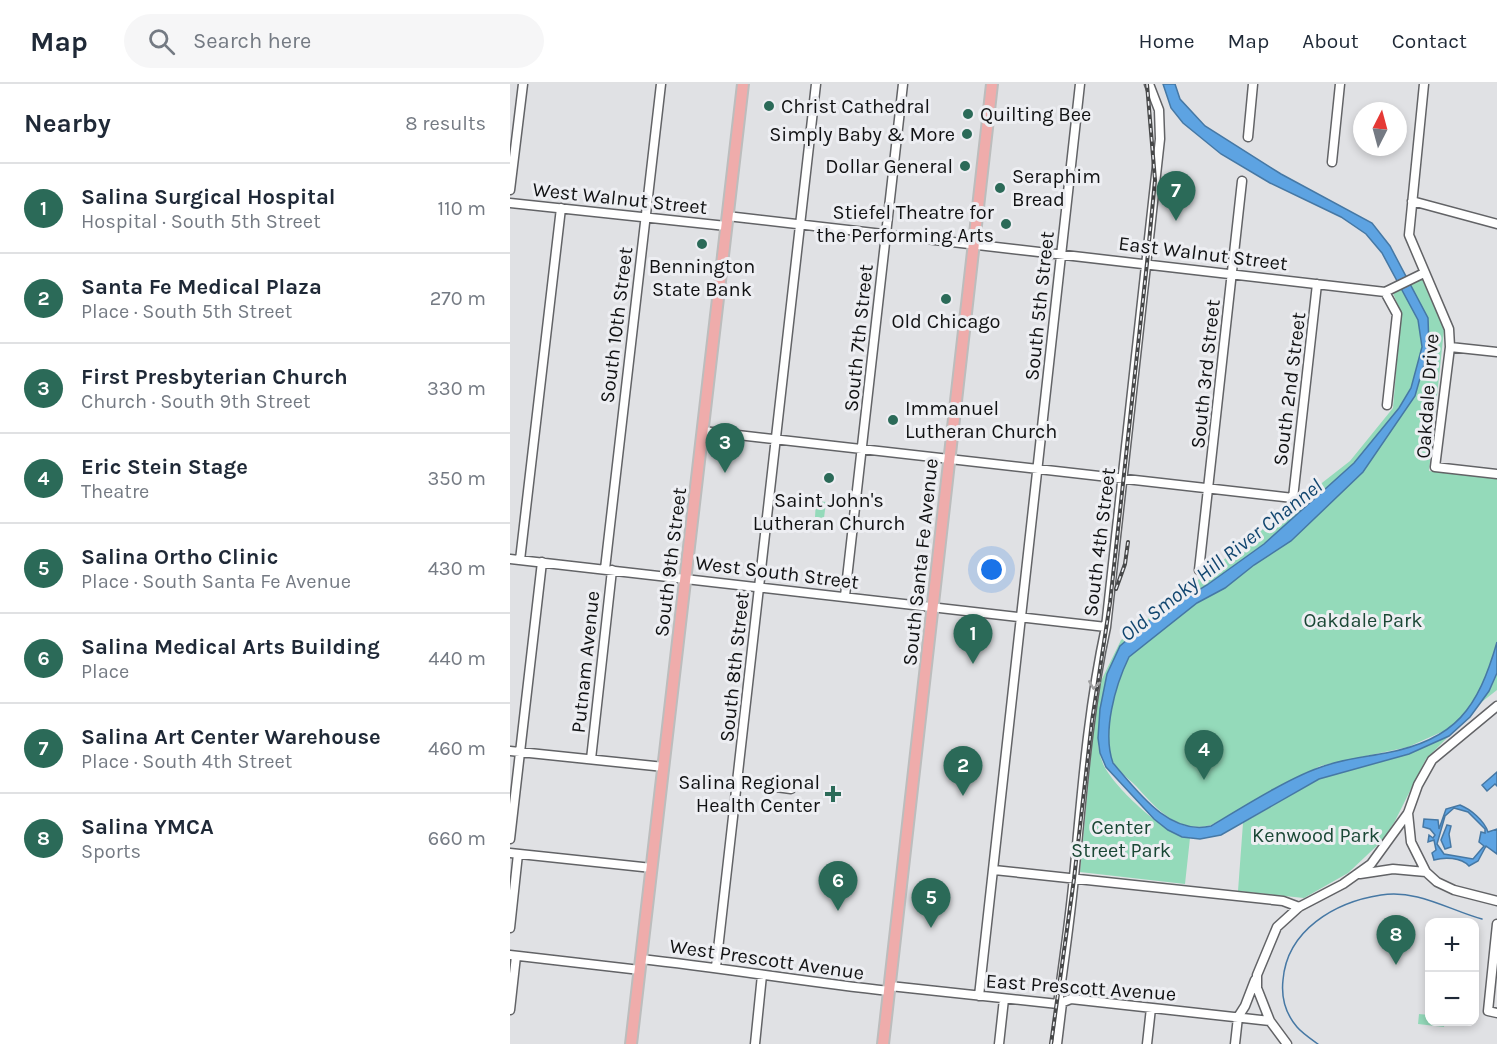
<!DOCTYPE html>
<meta charset="utf-8">
<style>
:root{--surface:#fff;--page:#f6f6f7;--text:#1f2937;--muted:#747a83;--line:#e0e1e3;--accent:#2b6a58}
body{margin:0;font-family:Karla,sans-serif;background:var(--page);color:var(--text)}
.controls{position:absolute;right:18px;bottom:18px;display:grid;overflow:hidden;border-radius:12px;box-shadow:0 3px 9px #0003}
.controls button{width:54px;height:54px;display:grid;place-items:center;padding:0;border:0;border-bottom:2px solid var(--line);background:var(--surface);color:var(--text);font:30px sans-serif}
.compass{position:absolute;left:843px;top:18px;width:54px;height:54px;border-radius:50%;background:var(--surface);box-shadow:0 3px 9px #0003;rotate:6deg}
.you{position:absolute;left:482px;top:486px;width:21px;height:21px;margin:-15px;border:4px solid #fff;border-radius:50%;background:#1a73e8;box-shadow:0 0 0 9px #1a73e833}
.badge{display:grid;place-items:center;width:39px;height:39px;border-radius:50%;background:var(--accent);color:#fff;font-size:20px;font-weight:700}
.pin{position:absolute;translate:-50% -50px;filter:drop-shadow(0 2px 3px #0008)}
.pin::after{content:'';position:absolute;top:32px;width:21px;height:18px;background:inherit;clip-path:polygon(0 0,100% 0,50% 100%)}
.list{margin:0;padding:0;list-style:none}
h2{display:flex;justify-content:space-between;align-items:center;height:78px;margin:0;padding:0 24px;font-size:26px}
h2 small{font-size:20px;font-weight:400;color:var(--muted)}
.list li{display:grid;grid-template-columns:39px 1fr auto;gap:18px;align-items:center;box-sizing:border-box;height:90px;padding:0 24px;border-top:2px solid var(--line)}
.list b{display:block;font-size:22px;white-space:nowrap}
.list p{margin:0;font-size:20px;white-space:nowrap;color:var(--muted)}
.list em{font-size:20px;font-style:normal;color:var(--muted)}
.icon{flex:none;width:33px;height:33px;fill:none;stroke:currentColor;stroke-width:2;stroke-linecap:round;stroke-linejoin:round}
.map{position:relative;flex:none;width:987px;height:960px;overflow:hidden}
header{display:flex;align-items:center;gap:36px;box-sizing:border-box;height:84px;padding:0 30px;background:var(--surface);border-bottom:2px solid var(--line)}
header strong{font-size:28px}
nav{display:flex;gap:33px;margin-inline-start:auto;font-size:21px}
.search{width:420px;height:54px;background:var(--page);display:flex;align-items:center;gap:15px;box-sizing:border-box;padding:0 21px;border-radius:33px;color:var(--muted);font-size:22px}
main{display:flex}
aside{flex:1;background:var(--surface)}
.map>svg:first-child{display:block}
</style>
<header>
<strong>Map</strong>
<div class="search"><svg class="icon" aria-label="search" viewBox="0 0 24 24"><circle cx="10" cy="10" r="6"/><path d="M15 15l6 6"/></svg>Search here</div>
<nav><a>Home</a><a>Map</a><a>About</a><a>Contact</a></nav>
</header>
<main>
<aside>
<h2>Nearby<small>8 results</small></h2>
<ul class="list">
<li><span class="badge">1</span><div><b>Salina Surgical Hospital</b><p>Hospital · South 5th Street</p></div><em>110 m</em></li>
<li><span class="badge">2</span><div><b>Santa Fe Medical Plaza</b><p>Place · South 5th Street</p></div><em>270 m</em></li>
<li><span class="badge">3</span><div><b>First Presbyterian Church</b><p>Church · South 9th Street</p></div><em>330 m</em></li>
<li><span class="badge">4</span><div><b>Eric Stein Stage</b><p>Theatre</p></div><em>350 m</em></li>
<li><span class="badge">5</span><div><b>Salina Ortho Clinic</b><p>Place · South Santa Fe Avenue</p></div><em>430 m</em></li>
<li><span class="badge">6</span><div><b>Salina Medical Arts Building</b><p>Place</p></div><em>440 m</em></li>
<li><span class="badge">7</span><div><b>Salina Art Center Warehouse</b><p>Place · South 4th Street</p></div><em>460 m</em></li>
<li><span class="badge">8</span><div><b>Salina YMCA</b><p>Sports</p></div><em>660 m</em></li>
</ul>
</aside>
<div class="map">
<svg width="987" height="960" viewBox="0 0 987 960">
<rect width="100%" height="100%" fill="#e0e1e4"/>
<!-- green -->
<path fill="#94daba" d="M912,195L934,246L919,387L987,395V606L936,646L898,663L810,682L701,741C667,750 646,724 626,702C619,695 608,687 603,678C598,669 596,662 588,655C588,664 590,673 594,682C606,705 655,751 680,754L675,800L570,788L583,649L591,597L611,556L840,377L883,324L891,229L883,209Z
M306,417L316,418L314,434L305,433Z
M939,652L916,675L885,737L873,756L838,789L794,814L728,807L733,739L809,695L899,670Z
M909,930L919,931L920,938H935L934,943L908,940Z"/>
<!-- water -->
<path fill="#5da3e2" stroke="#4678a4" stroke-width="1.5" fill-rule="evenodd" d="M653,0H665L670,15L695,42L771,90L862,139L880,162L918,234L919,263L905,312L853,388L781,457L744,481L715,504L687,519L619,573C605,602 592,648 603,679C627,707 659,752 701,742C731,724 782,692 814,682C834,675 855,673 876,669C946,656 968,624 987,558V589L979,607L960,633L939,652L899,670L809,695L711,751L690,755L672,753L658,746L644,735L596,683L590,669L588,654L590,625L597,590L610,562L640,536L697,501L754,460L844,379L889,324L901,304L912,263L908,236L872,169L856,150L831,133L760,99L711,70L673,39L661,24Z
M987,688V702L985,700L977,707L972,701Z
M950,721C960,725 974,736 978,748L987,745V770L976,762L968,777L959,782C951,773 934,773 924,776L922,769L926,766L924,756L918,758L919,751L923,754L925,751L920,745L913,743L914,735L928,736L929,745L936,725ZM944,724L958,728L975,745V749L971,748L969,758L974,762L963,775L934,770L927,760L935,732Z
M937,741L941,742L939,750L941,763L935,765L931,756Z"/>
<g fill="none" stroke-linecap="round" stroke-linejoin="round">
<!-- stream -->
<path stroke="#4678a4" stroke-width="1.5" d="M808,960C801,955 792,949 787,943C775,929 771,914 773,896C777,846 825,818 871,811C907,805 939,826 972,835"/>
<!-- minor casing -->
<g stroke="#626366" stroke-width="11">
<path id="minor" d="M914,0L899,151L939,245L940,263L925,383L987,390
M738,53L743,0
M822,78L830,0
M0,106L13,0
M902,117L987,140
M0,119L216,142
M217,132L875,208L914,189
M875,208L887,230L877,321
M940,263L987,268
M193,347L783,414L807,200
M0,475L596,543
M10,476L51,124
M95,485L151,0
M689,486L732,97
M335,512L393,0
M0,667L154,683
M81,675L102,486
M227,698L281,705
M898,729L901,758L916,788
M0,755L32,478
M0,769L142,784
M484,786L773,817L789,823
M850,790L883,785L916,788L927,798L944,806L987,817
M987,840L978,927L987,929
M0,844L8,770
M0,871L130,886
M131,875C214,884 296,898 379,907
M206,883L306,0
M380,902L548,920L561,915L760,937
M469,912L570,0
M548,920C554,877 560,835 564,793C572,709 578,626 596,543L650,55L649,26L639,0
M0,926L6,872
M245,960L252,891
M489,960L494,915
M547,960L552,919
M637,960L641,924
M725,960L728,933L735,922L745,896
M777,960L760,937L747,904V891L767,843L789,823L833,800L861,780L898,729L908,701L922,676L987,622"/>
</g>
<!-- major casing -->
<g stroke="#bcbdbd" stroke-width="14">
<path id="major" d="M121,960L233,0
M373,960L482,0"/>
</g>
<!-- minor -->
<use href="#minor" stroke="#fff" stroke-width="8"/>
<!-- major -->
<use href="#major" stroke="#efacab" stroke-width="10"/>
<!-- rail casing -->
<g stroke="#474849" stroke-width="4">
<path id="rail" d="M606,505L615,480L618,458
M541,960L564,795L582,637L600,519L637,179L645,96L637,0"/>
</g>
<!-- rail -->
<use href="#rail" stroke="#edeef2" stroke-width="1.5" stroke-dasharray="4.5" stroke-linecap="butt"/>
</g>
<!-- one-way arrows -->
<defs><path id="oneway-chevron" d="M-2-3.5L2.5 0L-2 3.5" fill="none" stroke-width="1.6" stroke-linecap="round" stroke-linejoin="round" transform="scale(1.5)"/></defs>
<use stroke="#a0a0a1" href="#oneway-chevron" transform="translate(584 601) rotate(98)"/>
<!-- markers -->
<g fill="#2b6a58" stroke="#edeef2" stroke-width="2">
<circle cx="259" cy="22" r="6"/>
<circle cx="458" cy="30" r="6"/>
<circle cx="457" cy="50" r="6"/>
<circle cx="455" cy="82" r="6"/>
<circle cx="490" cy="104" r="6"/>
<circle cx="496" cy="140" r="6"/>
<circle cx="192" cy="160" r="6"/>
<circle cx="436" cy="215" r="6"/>
<circle cx="383" cy="336" r="6"/>
<circle cx="319" cy="394" r="6"/>
<path d="M320 701h6v6h6v6h-6v6h-6v-6h-6v-6h6z"/>
</g>
<g text-anchor="middle" stroke-width="6" stroke-linejoin="round" paint-order="stroke">
<!-- poi labels -->
<g font-size="20" fill="#111213" stroke="#edeef2" text-anchor="start">
<text x="271" y="29">Christ Cathedral</text>
<text x="470" y="37">Quilting Bee</text>
<text x="445" y="57" text-anchor="end">Simply Baby &amp; More</text>
<text x="443" y="89" text-anchor="end">Dollar General</text>
<text x="502" y="99">Seraphim<tspan x="502" dy="23">Bread</tspan></text>
<text x="484" y="135" text-anchor="end">Stiefel Theatre for<tspan x="484" dy="23">the Performing Arts</tspan></text>
<text x="192" y="189" text-anchor="middle">Bennington<tspan x="192" dy="23">State Bank</tspan></text>
<text x="436" y="244" text-anchor="middle">Old Chicago</text>
<text x="395" y="331">Immanuel<tspan x="395" dy="23">Lutheran Church</tspan></text>
<text x="319" y="423" text-anchor="middle">Saint John's<tspan x="319" dy="23">Lutheran Church</tspan></text>
<text x="310" y="705" text-anchor="end">Salina Regional<tspan x="310" dy="23">Health Center</tspan></text>
</g>
<!-- street labels -->
<g font-size="20" fill="#111213" stroke="#edeef2">
<text transform="translate(110 114) rotate(6)" y="7">West Walnut Street</text>
<text transform="translate(693 169) rotate(7)" y="7">East Walnut Street</text>
<text transform="translate(529 222) rotate(-84)" y="7">South 5th Street</text>
<text transform="translate(106 241) rotate(-83)" y="7">South 10th Street</text>
<text transform="translate(348 254) rotate(-84)" y="7">South 7th Street</text>
<text transform="translate(695 290) rotate(-84)" y="7">South 3rd Street</text>
<text transform="translate(779 305) rotate(-83)" y="7">South 2nd Street</text>
<text transform="translate(917 312) rotate(-86)" y="7">Oakdale Drive</text>
<text transform="translate(589 458) rotate(-83)" y="7">South 4th Street</text>
<text transform="translate(160 478) rotate(-83)" y="7">South 9th Street</text>
<text transform="translate(410 478) rotate(-84)" y="7">South Santa Fe Avenue</text>
<text transform="translate(267 488) rotate(7)" y="7">West South Street</text>
<text transform="translate(75 578) rotate(-84)" y="7">Putnam Avenue</text>
<text transform="translate(224 583) rotate(-84)" y="7">South 8th Street</text>
<text transform="translate(257 875) rotate(8)" y="7">West Prescott Avenue</text>
<text transform="translate(571 903) rotate(4)" y="7">East Prescott Avenue</text>
</g>
<!-- park labels -->
<g font-size="20" fill="#1a4735" stroke="#edeef2">
<text x="853" y="543">Oakdale Park</text>
<text x="611" y="750">Center<tspan x="611" dy="23">Street Park</tspan></text>
<text x="806" y="758">Kenwood Park</text>
</g>
<!-- water labels -->
<g font-size="21" font-style="italic" fill="#12466f" stroke="#edeef2">
<text transform="translate(711 476) rotate(-38)" y="7">Old Smoky Hill River Channel</text>
</g>
</g>
</svg>
<div class="controls">
<button>+</button>
<button>−</button>
</div>
<svg class="compass" viewBox="-18 -18 36 36"><path d="M0-13l5 13h-10z" fill="#e53935"/><path d="M0 13l5-13h-10z" fill="#747a83"/></svg>
<div class="you"></div>
<div class="pin badge" style="left:463px;top:580px">1</div>
<div class="pin badge" style="left:453px;top:712px">2</div>
<div class="pin badge" style="left:215px;top:389px">3</div>
<div class="pin badge" style="left:694px;top:696px">4</div>
<div class="pin badge" style="left:421px;top:844px">5</div>
<div class="pin badge" style="left:328px;top:827px">6</div>
<div class="pin badge" style="left:666px;top:137px">7</div>
<div class="pin badge" style="left:886px;top:881px">8</div>
</div>
</main>
